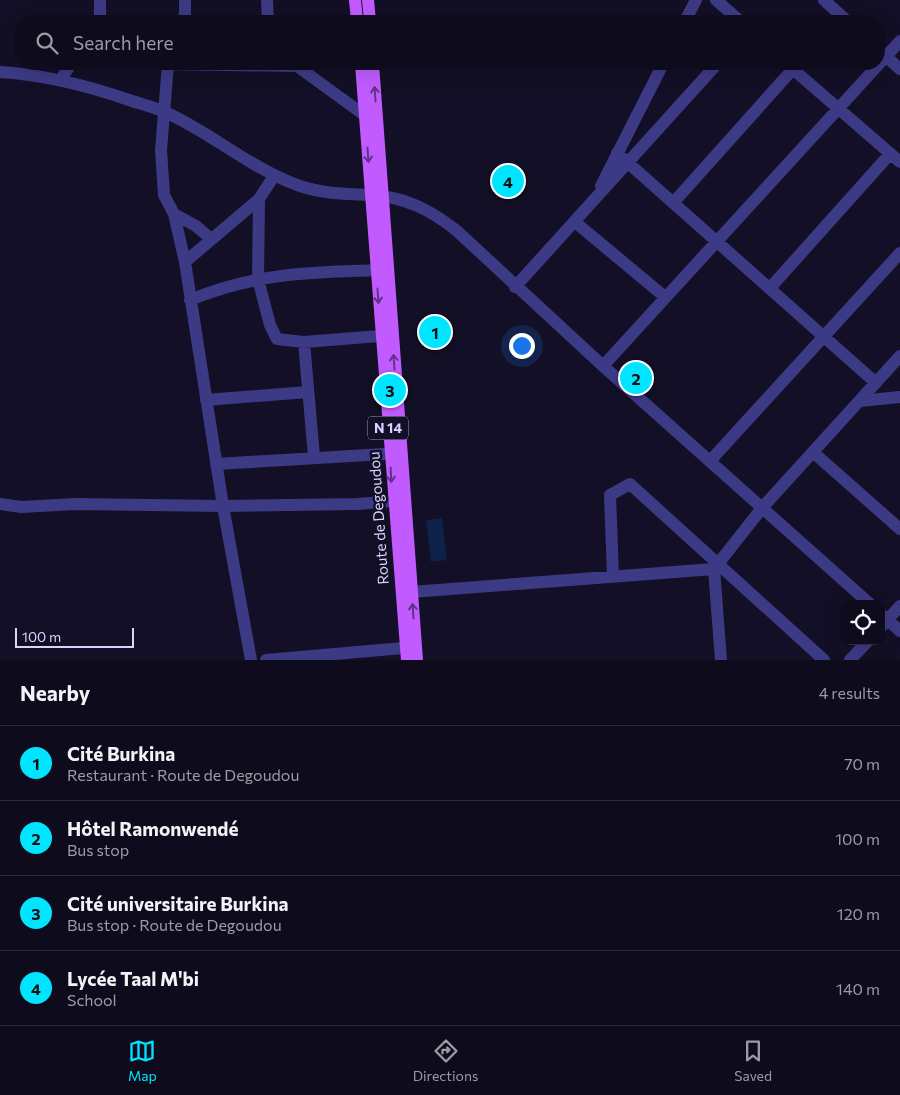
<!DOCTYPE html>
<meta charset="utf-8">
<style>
:root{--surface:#0e0b1c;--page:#171425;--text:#f1f3f6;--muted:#9b9ba3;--line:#2e2b3b;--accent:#00e5ff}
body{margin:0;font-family:Commissioner,sans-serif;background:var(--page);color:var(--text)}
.controls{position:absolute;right:15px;bottom:15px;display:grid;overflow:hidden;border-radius:10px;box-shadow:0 5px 20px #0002}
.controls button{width:45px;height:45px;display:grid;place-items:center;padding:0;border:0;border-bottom:1px solid var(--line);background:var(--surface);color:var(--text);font:25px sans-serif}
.scale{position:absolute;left:15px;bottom:12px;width:119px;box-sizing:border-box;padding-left:5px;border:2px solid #d9d4ff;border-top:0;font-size:14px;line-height:18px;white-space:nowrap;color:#d9d4ff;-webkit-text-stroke:4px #130f26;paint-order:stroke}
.you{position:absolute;left:521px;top:345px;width:18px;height:18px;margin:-12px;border:4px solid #fff;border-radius:50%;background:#1a73e8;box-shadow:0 0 0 8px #1a73e833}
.badge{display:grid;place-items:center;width:32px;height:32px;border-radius:50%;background:var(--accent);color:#111;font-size:16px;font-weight:700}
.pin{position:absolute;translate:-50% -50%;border:2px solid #fff;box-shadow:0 1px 5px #0006}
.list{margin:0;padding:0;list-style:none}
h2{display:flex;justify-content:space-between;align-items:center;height:65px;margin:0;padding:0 20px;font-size:21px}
h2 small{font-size:16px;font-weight:400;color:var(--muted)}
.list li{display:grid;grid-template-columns:32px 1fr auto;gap:15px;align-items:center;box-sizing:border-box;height:75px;padding:0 20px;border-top:1px solid var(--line)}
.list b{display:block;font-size:19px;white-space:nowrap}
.list p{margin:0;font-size:16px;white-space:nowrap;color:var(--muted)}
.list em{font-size:16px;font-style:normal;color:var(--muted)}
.icon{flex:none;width:28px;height:28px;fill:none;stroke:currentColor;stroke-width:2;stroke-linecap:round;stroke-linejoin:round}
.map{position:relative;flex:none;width:900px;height:660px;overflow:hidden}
.search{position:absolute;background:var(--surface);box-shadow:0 5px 20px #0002;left:15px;right:15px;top:15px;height:55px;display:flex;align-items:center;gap:12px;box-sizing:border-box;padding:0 18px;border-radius:20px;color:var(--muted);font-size:19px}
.sheet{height:365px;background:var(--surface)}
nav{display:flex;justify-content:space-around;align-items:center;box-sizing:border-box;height:70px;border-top:1px solid var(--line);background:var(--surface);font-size:14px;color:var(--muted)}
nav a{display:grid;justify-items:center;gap:2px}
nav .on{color:var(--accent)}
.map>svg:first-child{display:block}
</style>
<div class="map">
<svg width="900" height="660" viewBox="0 0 900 660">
<rect width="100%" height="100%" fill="#130f26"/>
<!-- water -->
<path fill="#0c2248" d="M442,518L447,560L431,562L426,520Z"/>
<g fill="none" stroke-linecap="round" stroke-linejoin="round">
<!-- minor -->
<path stroke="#3d3a85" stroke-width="12" d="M100,0V21
M267,0L268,21
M716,0L740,21
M824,0L847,21
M183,21L185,13V0
M685,21L696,0
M879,50L900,69
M163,64L297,66L371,120
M168,64L161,150L164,195L174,214L185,262L223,506L251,660
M787,64L900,162
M879,64L900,41
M0,72C45,75 86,85 129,100C141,104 153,107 165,112C212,133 251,169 300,186C323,194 347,194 371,195C405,197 431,210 457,231L603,366L870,604
M61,79L71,64
M617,153L876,383
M601,186L663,64
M259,199L258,279L270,325L277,339L304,342L392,335
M673,203L793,69
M174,214L196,226L211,239
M575,222L665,297
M185,262L259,199L274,176
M515,287L717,64
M770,288L890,154
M190,300C257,272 316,272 387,270
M304,342L314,457
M603,366L879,64
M206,400L308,392
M860,401L900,397
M814,453L900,529
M710,461L900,253
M216,464L401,453
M0,504L21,507L75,504L223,506L358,504L393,501
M714,569L721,660
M613,577L610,495L630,484L824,660
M411,592L714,569L762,508L900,356
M881,614L900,631
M881,627L900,606
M266,660L415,647
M850,660L868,641"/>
<!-- major -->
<path stroke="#c25bff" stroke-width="12" d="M355,0L357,21
M368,0L370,21
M361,64L407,660
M373,64L417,660"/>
</g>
<!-- one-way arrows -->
<defs><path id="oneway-shaft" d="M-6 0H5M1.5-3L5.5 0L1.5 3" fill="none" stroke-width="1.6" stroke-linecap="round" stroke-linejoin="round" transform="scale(1.25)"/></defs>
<g stroke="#623188">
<use href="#oneway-shaft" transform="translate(375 94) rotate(-94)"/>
<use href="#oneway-shaft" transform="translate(368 155) rotate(86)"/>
<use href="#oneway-shaft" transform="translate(378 296) rotate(86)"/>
<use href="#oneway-shaft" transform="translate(394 362) rotate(-94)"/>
<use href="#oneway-shaft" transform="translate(391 475) rotate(87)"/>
<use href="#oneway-shaft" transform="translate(413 611) rotate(-94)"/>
</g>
<g text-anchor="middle" stroke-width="5" stroke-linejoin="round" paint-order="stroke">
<!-- shield labels -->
<rect fill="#130f26" stroke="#9e99be" stroke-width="1" x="368" y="416.5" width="40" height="23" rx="4"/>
<g font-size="14" font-weight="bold" fill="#d9d4ff">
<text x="388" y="433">N 14</text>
</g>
<!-- street labels -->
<g font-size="15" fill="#d9d4ff" stroke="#130f26">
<text transform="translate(379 518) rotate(-94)" y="5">Route de Degoudou</text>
</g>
</g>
</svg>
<div class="controls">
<button><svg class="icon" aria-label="locate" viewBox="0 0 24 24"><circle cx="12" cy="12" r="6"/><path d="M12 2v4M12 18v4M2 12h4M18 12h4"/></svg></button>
</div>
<div class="scale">100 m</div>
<div class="you"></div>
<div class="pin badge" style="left:435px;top:332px">1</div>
<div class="pin badge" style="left:636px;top:378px">2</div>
<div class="pin badge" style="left:390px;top:390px">3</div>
<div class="pin badge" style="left:508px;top:181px">4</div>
<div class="search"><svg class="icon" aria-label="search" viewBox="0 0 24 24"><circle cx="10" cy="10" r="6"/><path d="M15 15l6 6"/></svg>Search here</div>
</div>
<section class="sheet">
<h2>Nearby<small>4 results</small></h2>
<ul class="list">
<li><span class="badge">1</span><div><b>Cité Burkina</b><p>Restaurant · Route de Degoudou</p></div><em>70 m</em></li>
<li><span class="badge">2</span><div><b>Hôtel Ramonwendé</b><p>Bus stop</p></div><em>100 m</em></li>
<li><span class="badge">3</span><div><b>Cité universitaire Burkina</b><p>Bus stop · Route de Degoudou</p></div><em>120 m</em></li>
<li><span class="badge">4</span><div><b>Lycée Taal M'bi</b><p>School</p></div><em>140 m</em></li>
</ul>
</section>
<nav>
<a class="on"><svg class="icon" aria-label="map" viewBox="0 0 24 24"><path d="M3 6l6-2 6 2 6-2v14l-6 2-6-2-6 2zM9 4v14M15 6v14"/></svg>Map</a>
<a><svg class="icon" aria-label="directions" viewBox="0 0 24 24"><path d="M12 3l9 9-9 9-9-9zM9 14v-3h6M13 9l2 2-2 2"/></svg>Directions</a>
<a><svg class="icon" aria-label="saved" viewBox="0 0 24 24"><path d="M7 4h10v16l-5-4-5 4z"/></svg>Saved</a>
</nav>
